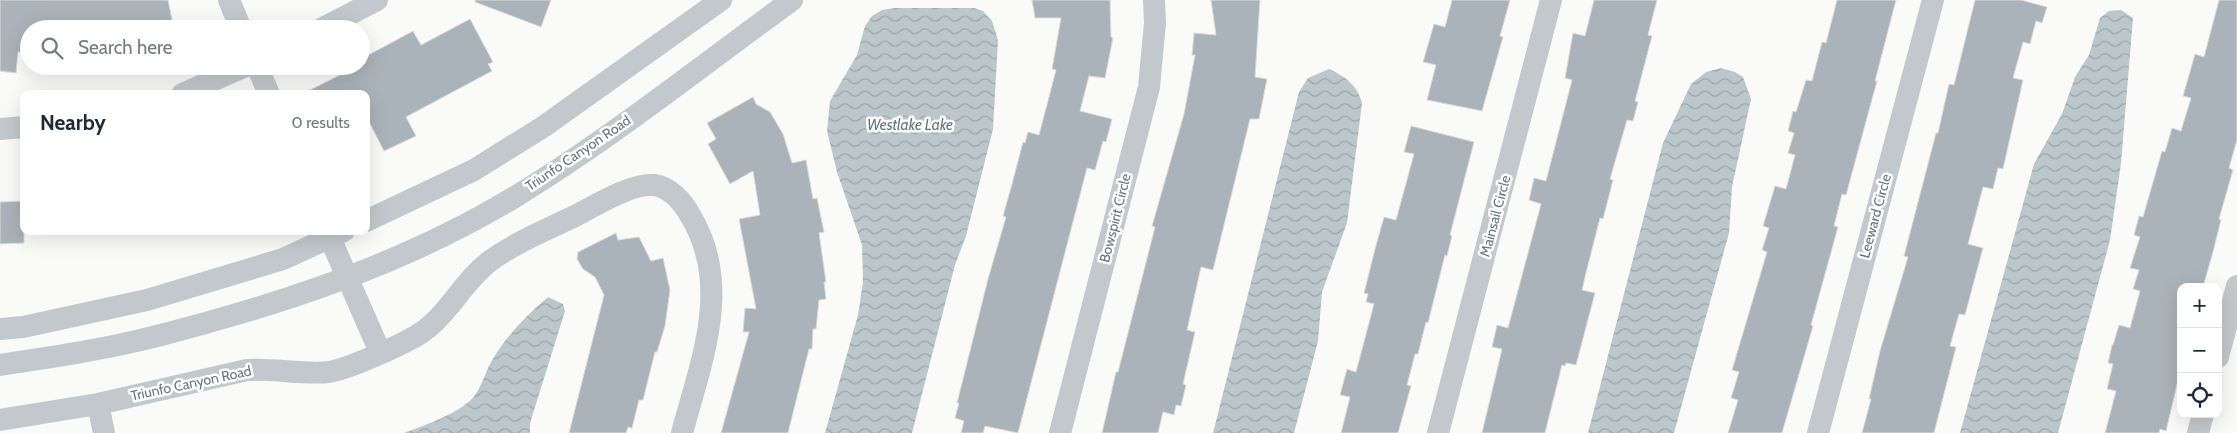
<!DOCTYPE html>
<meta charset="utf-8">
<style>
:root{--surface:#fff;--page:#f2f2f3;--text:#1f2937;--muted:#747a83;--line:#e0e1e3}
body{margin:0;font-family:Cabin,sans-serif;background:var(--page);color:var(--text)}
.controls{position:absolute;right:15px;bottom:15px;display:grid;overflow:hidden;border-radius:10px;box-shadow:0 5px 20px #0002}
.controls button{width:45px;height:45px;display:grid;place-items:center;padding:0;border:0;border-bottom:1px solid var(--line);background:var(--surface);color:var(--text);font:25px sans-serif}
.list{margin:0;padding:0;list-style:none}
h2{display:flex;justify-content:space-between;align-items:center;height:65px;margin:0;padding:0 20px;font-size:21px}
h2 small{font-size:16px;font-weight:400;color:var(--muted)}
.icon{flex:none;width:28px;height:28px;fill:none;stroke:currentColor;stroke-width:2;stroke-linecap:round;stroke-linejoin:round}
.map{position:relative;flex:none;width:2237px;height:433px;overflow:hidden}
.search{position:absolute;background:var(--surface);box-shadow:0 5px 20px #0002;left:20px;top:20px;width:350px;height:55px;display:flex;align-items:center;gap:12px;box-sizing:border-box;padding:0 18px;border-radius:28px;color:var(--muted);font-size:19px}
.panel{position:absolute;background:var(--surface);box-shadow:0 5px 20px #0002;left:20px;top:90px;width:350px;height:145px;border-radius:10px}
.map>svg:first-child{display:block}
</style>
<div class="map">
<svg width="2237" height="433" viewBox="0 0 2237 433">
<defs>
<pattern id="water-waves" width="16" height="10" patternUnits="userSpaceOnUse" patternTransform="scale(1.25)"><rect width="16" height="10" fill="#bbc7cb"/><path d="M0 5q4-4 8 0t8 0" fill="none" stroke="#9ca6aa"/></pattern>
</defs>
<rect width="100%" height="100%" fill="#fafaf8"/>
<!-- water -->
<path fill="url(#water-waves)" d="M895,8H974L983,11L992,21L998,40L993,129L966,236L955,265L912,433H825L858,315L863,282L862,245L837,172L827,131L830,101L857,55L865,26L872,16L882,10Z
M2121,10L2133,18L2121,163L2110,240L2058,433H1960L2034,164L2062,114L2075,77L2089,55L2100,18L2109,11Z
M1721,68L1735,72L1743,77L1751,99L1732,187L1729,233L1674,433H1588L1663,143L1691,84L1706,72Z
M1329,69C1345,76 1358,86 1362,103L1347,223L1322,292L1318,341L1294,433H1213L1299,92L1308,78Z
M548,297L563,304L565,311L530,423V433H404C423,426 463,412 475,395C483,384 486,369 494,357C508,334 528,314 548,297Z"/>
<!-- building -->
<path fill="#aab3b9" stroke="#dcdcda" d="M0,0H168L174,29H29V51L18,52L16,73L0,71Z
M475,0H551L541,27L475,2Z
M1032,0H1110L1111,37L1113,38L1105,78L1089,76L1080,111L1112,119L1106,142L1103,141L1095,170L1087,168L1018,433L985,426L983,433H961L964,421L955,418L959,403H957L988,279L1006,217L1003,216L1012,184L1023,142L1025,143L1028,132L1039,135L1056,70L1052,69L1061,18H1035Z
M1211,0H1260L1255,77L1267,79L1259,119H1250L1213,270L1201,267L1187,330L1195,332L1183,384L1186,385L1181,406L1176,405L1174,415L1163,412L1158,433H1102L1116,372H1118L1155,227L1152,226L1184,114L1195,55H1192L1194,33L1216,35Z
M1452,0H1510L1500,36L1503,37L1482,111L1427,100L1436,65L1423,62L1434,24L1445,27Z
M1594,0H1657L1648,35L1652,36L1635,101L1638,102L1633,121L1627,120L1610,179L1613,180L1603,219L1600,218L1585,277L1582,290L1595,293L1576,365L1566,363L1565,366L1562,365L1545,433H1482L1502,349L1492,347L1497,325L1508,328L1541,204L1529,200L1534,178L1546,181L1572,80L1565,78L1573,33L1585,36Z
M1837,0H1896L1875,81H1877L1846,195L1842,194L1834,226L1838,227L1811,325L1813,326L1782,433H1728L1738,400L1731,398L1739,372L1732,370L1767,252L1762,250L1769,228L1763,226L1775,186L1786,189L1795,155L1788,153L1794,133L1788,131L1793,111L1796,112L1806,80L1812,81L1822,42L1826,43Z
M1975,0H2021L2047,7L2042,23L2036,21L2030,44L2023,42L2013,78L2023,80L2003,169L1998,168L1993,189L1983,187L1968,244L1983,248L1965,315L1959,314L1950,346L1956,347L1934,433H1862L1871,399H1869L1880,351L1908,257L1904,256L1936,133H1938L1949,84L1954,85Z
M2219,0H2237V140L2229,168L2233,170L2219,219L2221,220L2213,252L2203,287H2181V368L2166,431L2160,429L2159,433H2105L2116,391L2107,389L2113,364L2108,363L2112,345H2113L2119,325L2130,328L2140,291L2133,289L2139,270L2130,268L2140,237L2134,235L2139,216L2143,217L2162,151L2165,152L2172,128L2181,131L2191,98L2183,96L2195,54L2204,57Z
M470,19L493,62L488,64L492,71L406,117L416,136L384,151L366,116V94H302L342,74L338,66H361V59L413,31L421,45Z
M753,97L756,104L770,112L783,134L792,163L806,160L813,199L817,198L824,232L819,233L826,282H824L826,299L819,300L816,329H813L812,349H809L788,433H721L749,332H743L745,308L756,309L739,219L760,215L753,171L730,184L708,144L716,139L707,123Z
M1411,126L1474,142L1450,235L1452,236L1447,256L1445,255L1428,323L1426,322L1418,354H1415L1407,385L1411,386L1398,433H1341L1350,397L1340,395L1347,369L1356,372L1374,304L1366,302L1368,294L1364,293L1375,249L1384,217L1396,220L1414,154L1404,152Z
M24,201V243L0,244V202Z
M616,233L618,240L639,237L651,261L663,258L670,290L665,326L657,352H655L643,400H639L632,428L628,427L626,433H569L604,295L595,277L583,269L577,259L578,252Z"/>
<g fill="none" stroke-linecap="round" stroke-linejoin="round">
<!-- minor -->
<path stroke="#c3c8cc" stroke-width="22" d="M229,0L241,29
M321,29L377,0
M257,66L269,94
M182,94L246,66
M0,129L24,127
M366,221L474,170L543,127L721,0
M327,231L380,352
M0,329L23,327L147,300L283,259L344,231
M2218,357L2237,286
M0,365C31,360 62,356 92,350C139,342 185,329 230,316C328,288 425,251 513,198C610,139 700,67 792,0
M98,404L104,433
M0,420L98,404L247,370C273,368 305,375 329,372C348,369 399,346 416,336C447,318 462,282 490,261C516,242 548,229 577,215C596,205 632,183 654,185C670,187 683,202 690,215C733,285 701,361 682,433
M1060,433L1149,87L1155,23L1154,0
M1438,433L1551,0
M1818,433L1933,0
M2198,433L2203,414"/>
</g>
<g text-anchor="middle" stroke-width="5" stroke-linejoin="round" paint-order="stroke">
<!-- street labels -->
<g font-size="14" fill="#657683" stroke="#fff">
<text transform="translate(578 153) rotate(-34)" y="5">Triunfo Canyon Road</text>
<text transform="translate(1495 216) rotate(-75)" y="5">Mainsail Circle</text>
<text transform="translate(1875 216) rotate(-75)" y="5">Leeward Circle</text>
<text transform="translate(1115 218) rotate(-76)" y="5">Bowspirit Circle</text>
<text transform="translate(191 383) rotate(-12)" y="5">Triunfo Canyon Road</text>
</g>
<!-- water labels -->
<g font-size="15" font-style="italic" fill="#60757c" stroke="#fff">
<text x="910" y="130">Westlake Lake</text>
</g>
</g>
</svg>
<div class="controls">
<button>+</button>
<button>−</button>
<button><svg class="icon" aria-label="locate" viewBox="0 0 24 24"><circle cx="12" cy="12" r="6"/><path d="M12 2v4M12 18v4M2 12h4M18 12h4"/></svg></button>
</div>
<div class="search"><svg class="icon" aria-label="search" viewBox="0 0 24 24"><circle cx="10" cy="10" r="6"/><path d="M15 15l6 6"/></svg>Search here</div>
<section class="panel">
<h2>Nearby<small>0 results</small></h2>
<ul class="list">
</ul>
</section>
</div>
